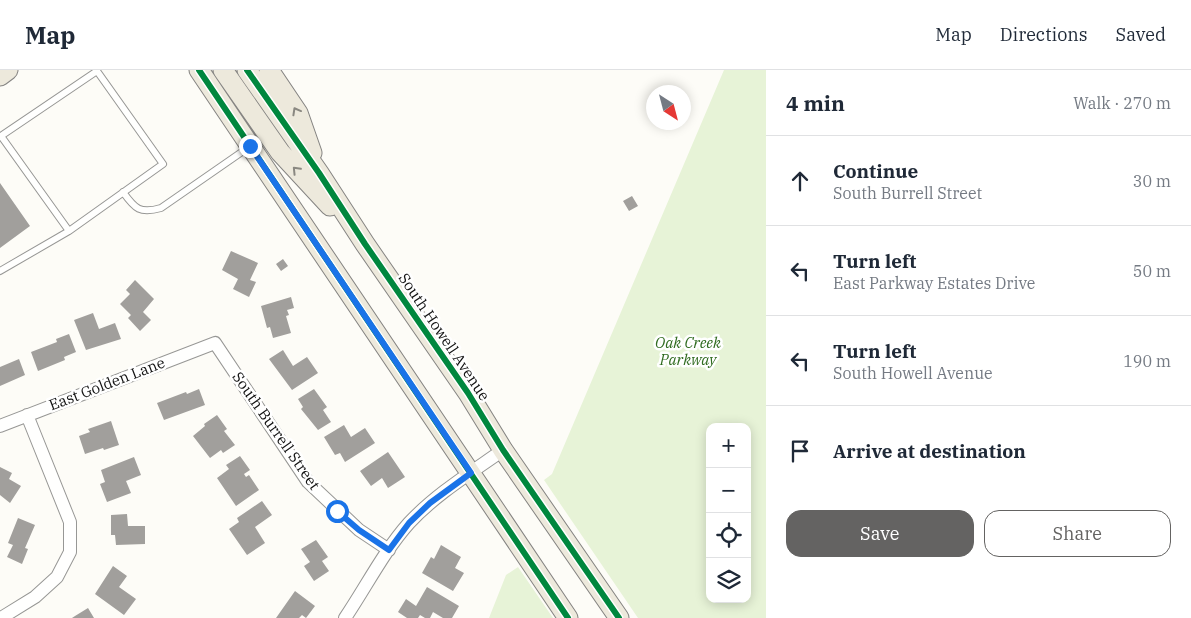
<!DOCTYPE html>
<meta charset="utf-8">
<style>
:root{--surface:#fff;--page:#f2f2f3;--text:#1f2937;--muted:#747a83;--line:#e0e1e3;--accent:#646362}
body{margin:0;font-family:"IBM Plex Serif",serif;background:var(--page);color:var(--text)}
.controls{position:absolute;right:15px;bottom:15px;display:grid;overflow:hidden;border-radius:10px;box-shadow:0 2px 12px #0003}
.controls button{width:45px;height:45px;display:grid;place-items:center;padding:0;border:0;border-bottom:1px solid var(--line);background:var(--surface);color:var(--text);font:25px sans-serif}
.compass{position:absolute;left:646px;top:15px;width:45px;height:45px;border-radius:50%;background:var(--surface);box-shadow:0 2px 12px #0003;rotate:144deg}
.stop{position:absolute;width:15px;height:15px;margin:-11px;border:4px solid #1a73e8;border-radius:50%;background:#fff}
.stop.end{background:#1a73e8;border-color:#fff;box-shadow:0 1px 5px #0008}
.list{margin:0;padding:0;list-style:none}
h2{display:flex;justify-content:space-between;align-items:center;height:65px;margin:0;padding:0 20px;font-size:21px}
h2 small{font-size:16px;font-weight:400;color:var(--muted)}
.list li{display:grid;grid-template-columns:32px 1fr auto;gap:15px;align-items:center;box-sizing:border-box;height:90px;padding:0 20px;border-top:1px solid var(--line)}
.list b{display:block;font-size:19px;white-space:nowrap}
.list p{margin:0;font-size:16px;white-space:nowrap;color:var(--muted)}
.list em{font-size:16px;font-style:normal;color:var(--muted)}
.actions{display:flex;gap:10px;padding:15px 20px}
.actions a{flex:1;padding:11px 0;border:1px solid var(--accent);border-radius:15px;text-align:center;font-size:18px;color:var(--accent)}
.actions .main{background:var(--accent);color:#fff}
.icon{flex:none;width:28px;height:28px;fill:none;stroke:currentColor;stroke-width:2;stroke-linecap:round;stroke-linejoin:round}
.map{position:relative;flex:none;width:766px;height:548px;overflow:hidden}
header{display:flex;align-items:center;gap:30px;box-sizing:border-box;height:70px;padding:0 25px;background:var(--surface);border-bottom:1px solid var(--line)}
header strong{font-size:24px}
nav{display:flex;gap:28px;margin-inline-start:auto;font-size:18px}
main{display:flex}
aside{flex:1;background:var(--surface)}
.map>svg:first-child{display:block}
</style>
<header>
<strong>Map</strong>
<nav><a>Map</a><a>Directions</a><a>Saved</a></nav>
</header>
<main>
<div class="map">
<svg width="766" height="548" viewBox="0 0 766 548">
<rect width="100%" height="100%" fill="#fdfcf7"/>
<!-- green -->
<path fill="#e7f3d7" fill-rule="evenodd" d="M724,0H766V548H638L544,410L552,404ZM710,357H747V529H710Z
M518,497L553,548H489L506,505Z"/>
<!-- building -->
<path fill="#a19f9c" d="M0,113L30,156L0,178Z
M632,126L638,136L629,141L623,131Z
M231,181L258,193L250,210L256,212L249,227L233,219L238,209L222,200Z
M283,189L288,196L281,201L276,194Z
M135,210L154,229L143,242L151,250L140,261L128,248L131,245L120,234L130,224L126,220Z
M291,227L294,238L287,240L289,245L286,246L291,263L273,268L270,257L267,258L261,236Z
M93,243L99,259L115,253L121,269L86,280L74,250Z
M69,264L76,282L64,287L65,290L38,301L31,282L57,272L56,269Z
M283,280L293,296L307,287L318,303L292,320L269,289Z
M19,289L25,305L0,316V297Z
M199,319L205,335L164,350L157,333L186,322L187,324Z
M314,319L327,337L323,340L331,352L318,360L301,339L303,337L298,329Z
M217,345L227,359L224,361L235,375L223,383L221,380L210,388L193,366L205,356L204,354Z
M111,351L119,375L104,380L103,378L85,384L79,366L90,362L88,359Z
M344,355L351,367L365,358L375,373L345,392L340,383L335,385L324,367Z
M388,382L405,407L388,418L382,408L371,416L360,401Z
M240,386L250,400L244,404L246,407L249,405L259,420L236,436L217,408L229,399L226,395Z
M134,387L141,405L126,411L131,423L107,432L100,414L105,412L101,400Z
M0,397L12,403L9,409L21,416L10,433L0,425Z
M262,431L272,445L255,457L265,473L247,485L229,459L239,452L237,448Z
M127,444L128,456H145V474L116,475L115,465H111V445Z
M18,448L35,455L25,478L28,479L22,494L7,487L13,475L8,473Z
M316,470L328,487L322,491L329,501L314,511L304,496L310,492L301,479Z
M441,475L461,487L455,498L464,503L453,521L422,503L431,487L434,489Z
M113,496L127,506L119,517L136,529L124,545L95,524Z
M427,517L459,536L452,548H443L433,542L430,548H425L420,545L418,548H407L398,542L406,529L416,536Z
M295,521L315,536L306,548L302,545L299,548H276Z
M88,538L94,548H72L75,546Z"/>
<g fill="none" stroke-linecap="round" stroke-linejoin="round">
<!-- service casing -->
<g stroke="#979795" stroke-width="8">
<path id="service" d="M0,66H1L69,161
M123,122C135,139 140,144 161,138L249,77
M0,201L69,161L163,94L97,1L1,66"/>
</g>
<!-- minor casing -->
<g stroke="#979795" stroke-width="14">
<path id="minor" d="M0,356L215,273L308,412L359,460L389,480
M1,548L35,527L57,507L70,482V452L27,345
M345,548C366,517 384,481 409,453C436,424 472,402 503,380"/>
</g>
<!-- primary casing -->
<g stroke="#858482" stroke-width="21">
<path id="primary" d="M199,0L568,548
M223,0L280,82L330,136
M247,0L319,103L365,174L468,323L503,380L619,548
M269,0L298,43L312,83
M0,6L8,0"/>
</g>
<!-- service -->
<use href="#service" stroke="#fffffe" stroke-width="6"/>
<!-- minor -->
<use href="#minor" stroke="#fffffe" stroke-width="12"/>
<!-- primary -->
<use href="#primary" stroke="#ede9dc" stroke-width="19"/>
<!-- cycleway casing -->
<g stroke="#fff" stroke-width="9">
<path id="cycleway" d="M199,0L568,548
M247,0L319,103L365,174L468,323L503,380L619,548"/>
</g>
<!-- cycleway -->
<use href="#cycleway" stroke="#00873e" stroke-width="6"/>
</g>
<!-- one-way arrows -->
<defs><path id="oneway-chevron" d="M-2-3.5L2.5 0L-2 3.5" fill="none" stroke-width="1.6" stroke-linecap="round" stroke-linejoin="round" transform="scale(1.25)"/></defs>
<g stroke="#8a8881">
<use href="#oneway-chevron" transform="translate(296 41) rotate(-119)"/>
<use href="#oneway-chevron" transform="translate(296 100) rotate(-134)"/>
</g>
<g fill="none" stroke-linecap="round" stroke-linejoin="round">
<!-- route -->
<path stroke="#1a73e8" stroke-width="6" d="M250,76L471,403L430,433L409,453L389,480L359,460L337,441"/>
</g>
<g text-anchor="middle" stroke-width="5" stroke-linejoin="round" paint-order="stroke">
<!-- street labels -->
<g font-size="15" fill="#111" stroke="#fff">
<text transform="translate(444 267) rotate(56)" y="5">South Howell Avenue</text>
<text transform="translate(107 314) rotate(-21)" y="5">East Golden Lane</text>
<text transform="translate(276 361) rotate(55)" y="5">South Burrell Street</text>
</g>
<!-- park labels -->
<g font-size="15" font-style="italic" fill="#2f6b1f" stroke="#fff">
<text x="688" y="278">Oak Creek<tspan x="688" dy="17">Parkway</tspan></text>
</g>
</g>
</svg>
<div class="controls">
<button>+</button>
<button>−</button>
<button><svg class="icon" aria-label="locate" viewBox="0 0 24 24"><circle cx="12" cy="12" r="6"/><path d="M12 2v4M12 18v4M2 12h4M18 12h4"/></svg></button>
<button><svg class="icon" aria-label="layers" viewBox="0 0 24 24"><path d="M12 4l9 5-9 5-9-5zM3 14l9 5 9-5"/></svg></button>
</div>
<svg class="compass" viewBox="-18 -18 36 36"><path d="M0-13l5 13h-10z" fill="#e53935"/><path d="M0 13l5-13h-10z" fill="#747a83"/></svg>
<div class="stop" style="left:337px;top:441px"></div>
<div class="stop end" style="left:250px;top:76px"></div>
</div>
<aside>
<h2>4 min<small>Walk · 270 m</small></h2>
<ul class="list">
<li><svg class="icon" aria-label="ahead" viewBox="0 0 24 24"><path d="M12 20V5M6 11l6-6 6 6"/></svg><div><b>Continue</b><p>South Burrell Street</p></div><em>30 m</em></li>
<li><svg class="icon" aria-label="left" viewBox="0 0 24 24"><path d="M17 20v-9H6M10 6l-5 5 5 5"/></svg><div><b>Turn left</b><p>East Parkway Estates Drive</p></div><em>50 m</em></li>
<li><svg class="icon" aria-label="left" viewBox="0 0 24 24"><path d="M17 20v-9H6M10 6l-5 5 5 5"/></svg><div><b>Turn left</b><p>South Howell Avenue</p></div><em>190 m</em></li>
<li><svg class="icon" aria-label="arrive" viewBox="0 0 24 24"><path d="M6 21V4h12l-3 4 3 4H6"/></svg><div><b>Arrive at destination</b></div></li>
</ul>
<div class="actions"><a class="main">Save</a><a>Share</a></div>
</aside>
</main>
